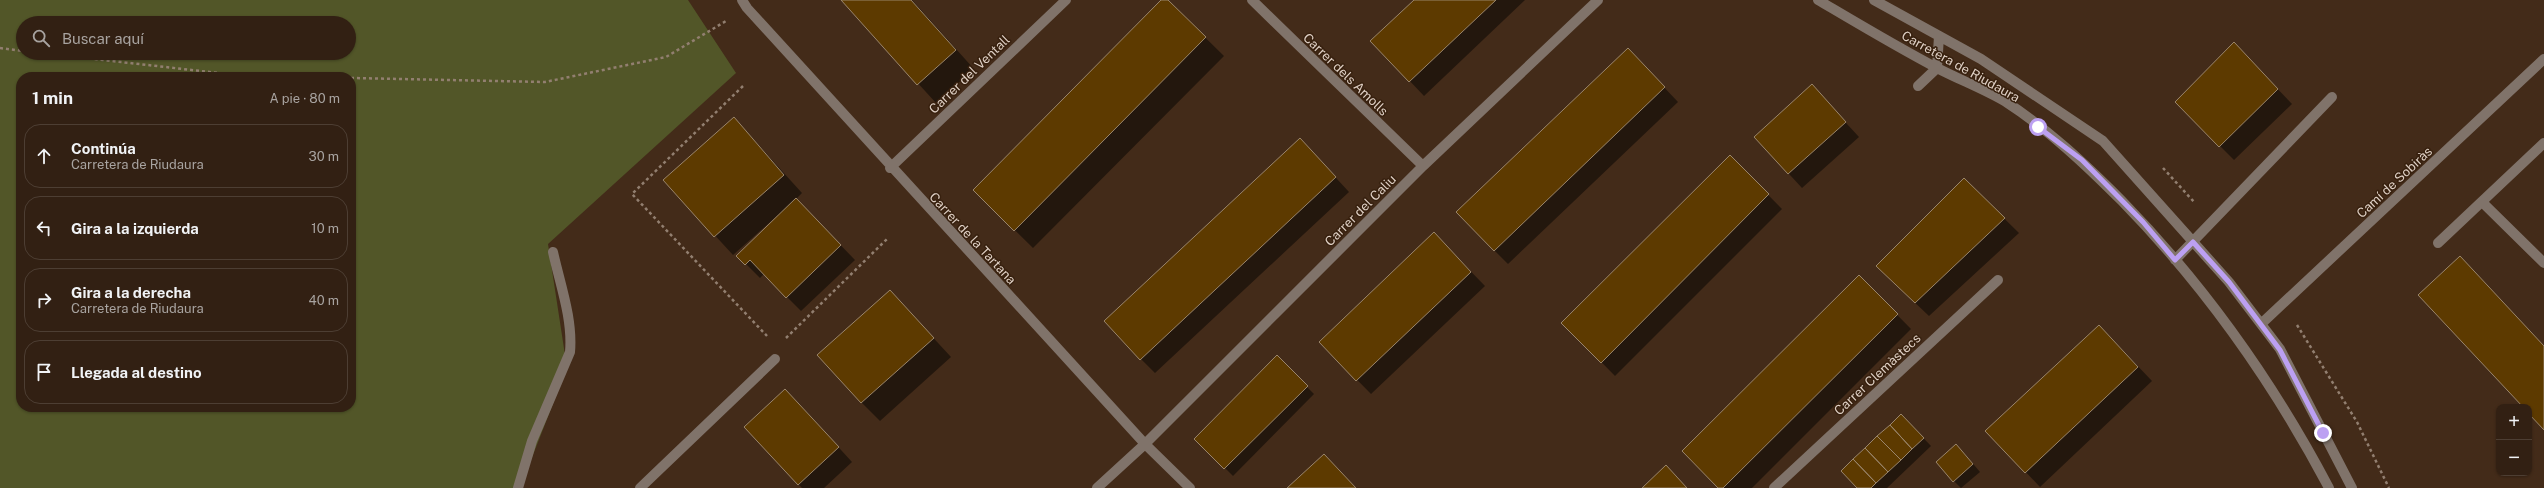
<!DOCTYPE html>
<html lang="es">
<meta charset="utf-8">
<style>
:root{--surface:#322013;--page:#3d2d21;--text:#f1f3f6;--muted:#a8a3a0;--line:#4d3e33}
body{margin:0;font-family:"Public Sans",sans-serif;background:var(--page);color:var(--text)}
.controls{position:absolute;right:12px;bottom:12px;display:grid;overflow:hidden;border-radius:8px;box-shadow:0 1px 3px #0004}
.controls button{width:36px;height:36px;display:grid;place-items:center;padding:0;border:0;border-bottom:1px solid var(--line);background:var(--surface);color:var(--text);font:20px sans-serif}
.stop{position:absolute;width:12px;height:12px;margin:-9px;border:3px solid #bca0f2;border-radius:50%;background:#fff}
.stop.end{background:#bca0f2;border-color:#fff;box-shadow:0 1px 4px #0008}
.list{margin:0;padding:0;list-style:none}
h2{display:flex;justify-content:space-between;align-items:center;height:52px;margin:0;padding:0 16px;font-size:17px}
h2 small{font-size:13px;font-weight:400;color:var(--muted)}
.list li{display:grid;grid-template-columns:26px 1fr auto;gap:12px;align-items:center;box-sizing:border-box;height:64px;margin:0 8px 8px;padding:0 8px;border:1px solid var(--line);border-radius:16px}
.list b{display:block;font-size:15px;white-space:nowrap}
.list p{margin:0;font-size:13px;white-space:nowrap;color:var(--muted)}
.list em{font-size:13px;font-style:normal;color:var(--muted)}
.icon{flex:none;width:22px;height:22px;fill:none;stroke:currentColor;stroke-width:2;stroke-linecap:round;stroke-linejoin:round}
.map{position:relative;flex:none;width:2544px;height:488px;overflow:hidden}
.search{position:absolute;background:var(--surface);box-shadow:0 1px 3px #0004;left:16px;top:16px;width:340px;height:44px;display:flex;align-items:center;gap:10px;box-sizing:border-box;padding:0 14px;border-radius:22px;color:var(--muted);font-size:15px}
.panel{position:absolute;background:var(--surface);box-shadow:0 1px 3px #0004;left:16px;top:72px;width:340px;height:340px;border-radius:16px}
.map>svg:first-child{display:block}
</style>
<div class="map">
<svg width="2544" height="488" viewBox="0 0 2544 488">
<rect width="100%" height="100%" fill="#432b19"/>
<!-- green -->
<path fill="#525628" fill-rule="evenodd" d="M0,0H688L736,73L548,244L567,368L520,488H0ZM23,23H349V53H23ZM21,77H351V407H21Z"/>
<!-- shadow -->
<path fill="#0007" d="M842,0H912L974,69L936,103Z
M1162,0H1167L1224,56L1033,248L974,190Z
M1415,0H1525L1424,96L1372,41Z
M2248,58L2292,104L2234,160L2176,102Z
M1642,64L1678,102L1508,264L1494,250Z
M1812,86L1859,137L1802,188L1755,137Z
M734,118L802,193L796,199L855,260L801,311L764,274L760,278L738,256L779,216L778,215L733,255L664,180Z
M1314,154L1349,192L1155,373L1141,359Z
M1730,156L1782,209L1615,376L1563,323Z
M1964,179L2019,233L1929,316L1891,280Z
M1448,248L1485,286L1371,394L1320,342Z
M1859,276L1911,329L1752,488H1719Z
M890,291L951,357L880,421L861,402Z
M2113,340L2152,381L2040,487L1987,431Z
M1277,357L1314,394L1233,476L1196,439Z
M799,404L852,462L824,488H802L745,427Z
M1909,423L1931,446L1887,488H1859Z
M1964,453L1980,472L1961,488L1954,481Z"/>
<!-- building -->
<path fill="#5d3a00" stroke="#9a856b" d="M841,0H911L956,50L917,85Z
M1161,0H1168L1206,37L1014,231L973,190Z
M1414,0H1496L1409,82L1370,41Z
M2234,42L2278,89L2219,147L2175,102Z
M1628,48L1665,87L1494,251L1456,212Z
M1812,84L1846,122L1788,174L1754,137Z
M734,117L784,175L714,237L663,180Z
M1300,138L1336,177L1140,360L1104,321Z
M1730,155L1769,194L1601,363L1561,323Z
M1964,178L2005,218L1915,303L1876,266Z
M796,198L841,245L786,298L750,260L745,265L736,256Z
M1434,232L1471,272L1356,381L1319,342Z
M2460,256L2544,346V430L2529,414V407H2523L2418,295Z
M1859,275L1898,314L1723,488H1718L1682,451Z
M890,290L934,338L861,403L817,355Z
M2099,325L2138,367L2025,473L1985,431Z
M1277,355L1308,386L1224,469L1194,439Z
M785,389L839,447L798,485L744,427Z
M1901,414L1924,438L1912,449L1890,425Z
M1890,425L1912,449L1901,460L1877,436Z
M1877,436L1901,460L1888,472L1865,448Z
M1956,444L1973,464L1953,482L1936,462Z
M1865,448L1888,472L1876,483L1853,459Z
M1324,454L1356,488H1287Z
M1853,459L1876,483L1871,488H1857L1841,471Z
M1666,465L1687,488H1642Z"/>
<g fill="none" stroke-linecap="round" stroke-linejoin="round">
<!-- path -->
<path stroke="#927f70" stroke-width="2.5" stroke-dasharray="3 3" stroke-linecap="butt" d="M0,48L23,51
M41,53L245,76L289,77
M351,78L545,82L666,57L726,21
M743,86L632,194L767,336
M2163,168L2195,203
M2297,325L2357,422L2389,488
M786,338L888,238"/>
<!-- minor -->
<path stroke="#80736a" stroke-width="10" d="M742,0L747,8L1145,444L1190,488
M1252,0L1423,166
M1818,0C1857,23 1897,47 1937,68C1960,80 1984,89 2006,102C2048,129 2086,165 2122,201C2205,286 2273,382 2329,488
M1874,0L1981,59L2103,141L2229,282L2280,349L2352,488
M1918,86L1937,68L1939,36
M890,168L1066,0
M2482,202L2544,263
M2438,243L2544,143
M2175,260L2332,97
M2261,324L2544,59
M518,488L532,441L570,352C573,319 560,284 553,252
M640,488L775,359
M1097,488L1145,444L1423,166L1598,0
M1774,488L1998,280"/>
</g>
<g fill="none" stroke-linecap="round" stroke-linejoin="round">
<!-- route -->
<path stroke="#bca0f2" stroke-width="5" d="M2038,127L2082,160L2143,222L2175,260L2193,242L2229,282L2280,350L2323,433"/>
</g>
<g text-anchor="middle" stroke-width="3" stroke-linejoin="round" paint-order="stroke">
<!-- street labels -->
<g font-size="13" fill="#dfd0c5" stroke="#38210f">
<text transform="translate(1961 66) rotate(29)" y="5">Carretera de Riudaura</text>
<text transform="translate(969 74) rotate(-44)" y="5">Carrer del Ventall</text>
<text transform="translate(1346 74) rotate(44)" y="5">Carrer dels Amolls</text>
<text transform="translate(2394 182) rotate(-43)" y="5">Camí de Sobiràs</text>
<text transform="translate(1360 210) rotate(-45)" y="5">Carrer del Caliu</text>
<text transform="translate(973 238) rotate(47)" y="5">Carrer de la Tartana</text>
<text transform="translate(1877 374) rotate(-43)" y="5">Carrer Clemàstecs</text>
</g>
</g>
</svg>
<div class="controls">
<button>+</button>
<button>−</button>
</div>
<div class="stop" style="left:2038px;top:127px"></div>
<div class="stop end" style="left:2323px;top:433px"></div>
<div class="search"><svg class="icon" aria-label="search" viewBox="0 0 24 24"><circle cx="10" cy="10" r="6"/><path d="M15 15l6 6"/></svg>Buscar aquí</div>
<section class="panel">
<h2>1 min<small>A pie · 80 m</small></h2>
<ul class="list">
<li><svg class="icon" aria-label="ahead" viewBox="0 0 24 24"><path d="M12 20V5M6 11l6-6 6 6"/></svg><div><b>Continúa</b><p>Carretera de Riudaura</p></div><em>30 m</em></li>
<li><svg class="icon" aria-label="left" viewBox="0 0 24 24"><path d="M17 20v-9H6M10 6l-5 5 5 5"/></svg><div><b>Gira a la izquierda</b></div><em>10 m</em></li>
<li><svg class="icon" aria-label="right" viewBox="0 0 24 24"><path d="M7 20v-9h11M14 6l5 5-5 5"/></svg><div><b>Gira a la derecha</b><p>Carretera de Riudaura</p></div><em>40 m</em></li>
<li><svg class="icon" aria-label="arrive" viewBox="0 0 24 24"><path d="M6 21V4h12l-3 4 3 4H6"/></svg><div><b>Llegada al destino</b></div></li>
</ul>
</section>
</div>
